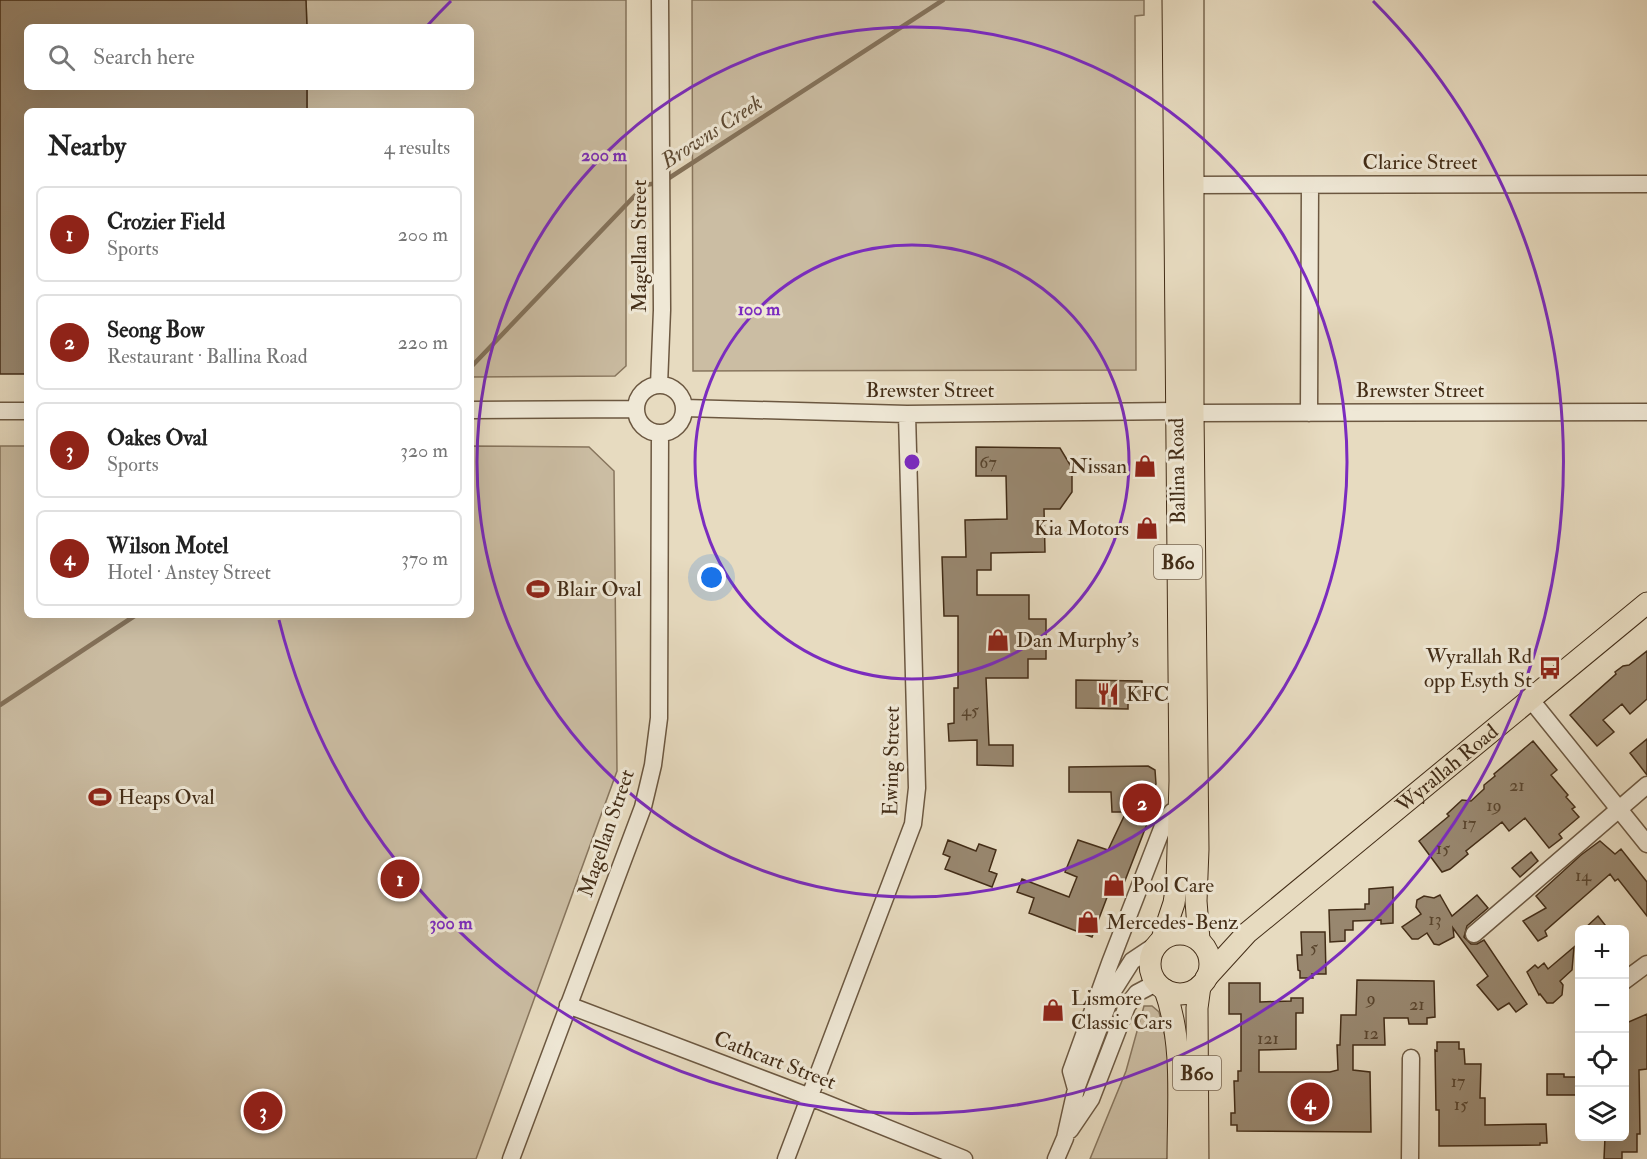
<!DOCTYPE html>
<meta charset="utf-8">
<style>
:root{--surface:#fff;--page:#f2f2f2;--text:#222;--muted:#767676;--line:#e0e0e0;--accent:#8f2418}
body{margin:0;font-family:"IM FELL Double Pica",serif;background:var(--page);color:var(--text)}
.controls{position:absolute;right:18px;bottom:18px;display:grid;overflow:hidden;border-radius:9px;box-shadow:0 6px 24px #0002}
.controls button{width:54px;height:54px;display:grid;place-items:center;padding:0;border:0;border-bottom:2px solid var(--line);background:var(--surface);color:var(--text);font:30px sans-serif}
.you{position:absolute;left:712px;top:578px;width:21px;height:21px;margin:-15px;border:4px solid #fff;border-radius:50%;background:#1a73e8;box-shadow:0 0 0 9px #1a73e833}
.badge{display:grid;place-items:center;width:39px;height:39px;border-radius:50%;background:var(--accent);color:#fff;font-size:20px;font-weight:700}
.pin{position:absolute;translate:-50% -50%;border:3px solid #fff;box-shadow:0 2px 6px #0006}
.list{margin:0;padding:0;list-style:none}
h2{display:flex;justify-content:space-between;align-items:center;height:78px;margin:0;padding:0 24px;font-size:26px}
h2 small{font-size:20px;font-weight:400;color:var(--muted)}
.list li{display:grid;grid-template-columns:39px 1fr auto;gap:18px;align-items:center;box-sizing:border-box;height:96px;margin:0 12px 12px;padding:0 12px;border:2px solid var(--line);border-radius:9px}
.list b{display:block;font-size:22px;white-space:nowrap}
.list p{margin:0;font-size:20px;white-space:nowrap;color:var(--muted)}
.list em{font-size:20px;font-style:normal;color:var(--muted)}
.icon{flex:none;width:33px;height:33px;fill:none;stroke:currentColor;stroke-width:2;stroke-linecap:round;stroke-linejoin:round}
.map{position:relative;flex:none;width:1647px;height:1159px;overflow:hidden}
.search{position:absolute;background:var(--surface);box-shadow:0 6px 24px #0002;left:24px;top:24px;width:450px;height:66px;display:flex;align-items:center;gap:15px;box-sizing:border-box;padding:0 21px;border-radius:9px;color:var(--muted);font-size:22px}
.panel{position:absolute;background:var(--surface);box-shadow:0 6px 24px #0002;left:24px;top:108px;width:450px;height:510px;border-radius:9px}
.map>svg:first-child{display:block}
</style>
<div class="map">
<svg width="1647" height="1159" viewBox="0 0 1647 1159">
<rect width="100%" height="100%" fill="#e7dbc0"/>
<filter id="stains"><feTurbulence type="fractalNoise" baseFrequency=".00333" numOctaves="4"/><feColorMatrix values="0 0 0 0 .2 0 0 0 0 .09 0 0 0 0 .02 0 0 0 .5 -.17"/></filter>
<radialGradient id="worn" r=".72"><stop offset=".6" stop-color="#630" stop-opacity="0"/><stop offset="1" stop-color="#630" stop-opacity=".3"/></radialGradient>
<!-- green -->
<path fill="#cbbda3" stroke="#87755d" stroke-width="1.5" d="M306,0H626V366L615,376L471,377V111H307V87H471V27H307Z
M692,0H1144V15L1135,16L1136,370L693,371Z
M0,446H27V615H471V446L589,447L614,471L617,771L476,1159H0Z
M1144,1006H1152L1159,1012L1168,1049L1169,1159H1090L1126,1071Z"/>
<g fill="none" stroke-linecap="round" stroke-linejoin="round">
<!-- stream -->
<path stroke="#84725a" stroke-width="4.5" d="M666,180L943,0
M471,367L645,185L658,183
M0,705L136,615"/>
</g>
<!-- building -->
<path fill="#98876f" stroke="#432d17" stroke-width="1.5" d="M0,0H306L307,27H27V87H307V111H27V374H0Z
M976,447L1060,448L1072,468V492L1060,509H1044L1045,552L991,553V570H977V595H1029V619H1046V659H1028V678H986L989,745H1013V766L977,765V740L949,741L948,724L954,723V688H958V616H944L942,557H966L965,520L1007,519L1006,476H976Z
M1647,651V699L1630,714L1622,704L1603,720L1614,732L1597,746L1570,715L1616,674L1615,672L1623,666L1629,665Z
M1076,680L1142,681V702L1128,701V709L1076,708Z
M1647,739V775L1630,753Z
M1533,741L1557,770L1551,775L1568,795L1566,797L1575,807L1572,809L1579,817L1559,834L1562,838L1549,848L1525,818L1509,831L1502,822L1466,851L1468,854L1450,869L1442,872L1419,841L1449,816L1447,814L1462,800L1471,801L1484,789V785L1495,776L1494,774Z
M1148,766L1155,770L1156,784L1152,791V811L1119,896L1109,892L1092,937L1029,913L1034,898L1017,892L1022,879L1069,897L1077,877L1065,872L1078,840L1108,850L1126,812H1112L1111,792H1069V767Z
M948,840L976,851L979,844L996,850L989,871L997,874L992,887L945,869L950,857L943,854Z
M1600,841L1615,854L1621,849L1647,882V916L1618,879L1615,881L1610,874L1545,931L1547,936L1538,941L1523,921L1546,908L1536,896L1581,855Z
M1531,852L1538,861L1520,877L1512,868Z
M1393,887V923L1381,924V920L1353,921V930H1345V941L1330,942L1329,910L1365,909V904H1369V889Z
M1440,895L1452,916L1477,895L1488,908L1467,926L1464,937L1471,944H1477L1484,940L1527,1004L1516,1012L1509,1003L1498,1010L1477,985L1488,976L1453,928L1454,937L1439,945L1434,944L1427,933L1418,939H1412L1402,927L1421,914L1416,907L1417,900L1424,896L1434,898Z
M1598,916L1609,930H1583Z
M1301,932H1325L1326,974H1312L1313,978H1300V971L1298,970L1297,955H1302Z
M1574,947L1572,970L1560,981L1563,985L1562,995L1553,1003H1547L1540,994L1539,995L1527,972L1535,965L1538,968L1544,963L1548,969Z
M1357,980L1434,981L1435,1017L1427,1018V1024H1409L1408,1018H1384L1385,1045H1353V1070L1370,1072L1371,1132L1237,1131V1125H1231V1113H1235L1234,1081H1238V1071H1241V1014H1229V983H1260V1002L1291,1001V998H1303V1013H1296V1049L1259,1050V1072H1330L1338,1070L1337,1045H1340L1341,1015H1356Z
M1647,1014V1069L1639,1070L1640,1134H1637V1152H1622V1159H1604L1605,1137H1624V1024Z
M1437,1042H1459V1049H1464L1465,1064H1481L1480,1098H1485V1125L1546,1124L1547,1143H1540V1145L1439,1146V1110H1436L1435,1050L1437,1051Z
M1547,1074H1564V1077H1580V1095H1547Z"/>
<g fill="none" stroke-linecap="round" stroke-linejoin="round">
<!-- minor casing -->
<g stroke="#6c5841" stroke-width="19">
<path id="minor" d="M1192,185L1647,184
M659,385L662,310L660,0
M636 409a24 24 0 1 1 48 0a24 24 0 1 1-48 0Z
M684,408L907,414L1176,411
M471,410L636,409
M0,411H27
M1193,413L1647,412
M1309,413L1310,185
M1531,700L1647,844
M1474,934L1647,785
M1624,981L1647,964
M568,1005L810,1097L964,1159
M1076,1089L1071,1071L1110,963L1165,821L1172,812L1180,809
M1070,1130L1091,1099L1127,1006L1137,993L1156,983
M511,1159L643,807L653,765L659,718L660,433
M786,1159L913,824L917,788L907,414
M1056,1159L1065,1138L1076,1089L1113,991L1132,961L1156,945
M1410,1159L1411,1058"/>
</g>
<!-- major casing -->
<g stroke="#432d17" stroke-width="23">
<g id="major">
<path d="M1193,0V413L1198,849L1196,901L1199,940"/>
<circle cx="1180" cy="964" r="30"/>
<path d="M1162,939L1174,903L1177,883L1180,781L1173,0"/>
<path id="s1" d="M1206,978L1247,933L1647,603"/>
<path d="M1165,990C1184,1043 1178,1103 1178,1159"/>
<path d="M1198,1159L1197,1008L1200,986"/>
</g>
</g>
<!-- minor -->
<use href="#minor" stroke="#efe8d6" stroke-width="16"/>
<!-- major -->
<use href="#major" stroke="#e7dbc0" stroke-width="21"/>
</g>
<!-- distance rings -->
<g fill="none" stroke="#7b2cbf" stroke-width="3">
<circle cx="912" cy="462" r="217"/>
<circle cx="912" cy="462" r="435"/>
<path d="M427 26A652 652 0 0 1 451 1M1373 1A652 652 0 1 1 279 620"/>
</g>
<!-- icons -->
<defs>
<g id="shop-bare" transform="scale(1.8)"><path d="M-5-2.5h2.3a2.7 3.5 0 0 1 5.4 0H5L5.5 6h-11ZM-1.5-2.5h3a1.5 2.3 0 0 0-3 0Z" fill="#8f2418" stroke="#efe8d6" stroke-width="2.5" paint-order="stroke"/></g>
<g id="stadium-bare" transform="scale(1.8)"><path d="M0-5a6.5 5 0 1 0 0 10a6.5 5 0 1 0 0-10ZM-3.5-1.8h7v3.6h-7Z" fill="#8f2418" stroke="#efe8d6" stroke-width="2.5" paint-order="stroke"/></g>
<g id="bus-bare" transform="scale(1.8)"><path d="M-5-6H5V4H4V6H2V4H-2V6H-4V4H-5ZM-3.5-4V0h7V-4ZM-3.5 1.2v1.5H-2V1.2ZM2 1.2v1.5H3.5V1.2Z" fill="#8f2418" stroke="#efe8d6" stroke-width="2.5" paint-order="stroke"/></g>
<g id="restaurant-bare" transform="scale(1.8)"><path d="M-5-6h1v4h1v-4h1v4h1v-4h1v5L-1.5 .5V6h-2V.5L-5-1ZM5-6V6H3V1.5H1.5Q1.5-4 5-6Z" fill="#8f2418" stroke="#efe8d6" stroke-width="2.5" paint-order="stroke"/></g>
</defs>
<g fill-rule="evenodd">
<use href="#shop-bare" x="1145" y="466"/>
<use href="#shop-bare" x="1147" y="528"/>
<use href="#stadium-bare" x="538" y="589"/>
<use href="#shop-bare" x="998" y="640"/>
<use href="#bus-bare" x="1550" y="668"/>
<use href="#restaurant-bare" x="1108" y="694"/>
<use href="#stadium-bare" x="100" y="797"/>
<use href="#shop-bare" x="1114" y="885"/>
<use href="#shop-bare" x="1088" y="922"/>
<use href="#shop-bare" x="1053" y="1010"/>
</g>
<g text-anchor="middle" stroke-width="6" stroke-linejoin="round" paint-order="stroke">
<!-- number labels -->
<g font-size="18" fill="#58442d">
<text x="988" y="468">67</text>
<text x="970" y="716">45</text>
<text x="1517" y="791">21</text>
<text x="1494" y="811">19</text>
<text x="1469" y="829">17</text>
<text x="1443" y="854">15</text>
<text x="1583" y="881">14</text>
<text x="1435" y="925">13</text>
<text x="1314" y="953">5</text>
<text x="1371" y="1004">9</text>
<text x="1417" y="1010">21</text>
<text x="1371" y="1039">12</text>
<text x="1268" y="1044">121</text>
<text x="1458" y="1087">17</text>
<text x="1461" y="1110">15</text>
</g>
<!-- shield labels -->
<g fill="#efe8d6" stroke="#776550" stroke-width="1.5">
<rect x="1154" y="545" width="48" height="34" rx="4.5"/>
<rect x="1173" y="1056" width="48" height="34" rx="4.5"/>
</g>
<g font-size="20" font-weight="bold" fill="#432d17">
<text x="1178" y="569">B60</text>
<text x="1197" y="1080">B60</text>
</g>
<!-- street labels -->
<g font-size="21" fill="#432d17" stroke="#efe8d6">
<text x="1420" y="169">Clarice Street</text>
<text transform="translate(639 246) rotate(-90)" y="7">Magellan Street</text>
<text x="930" y="397">Brewster Street</text>
<text x="1420" y="397">Brewster Street</text>
<text transform="translate(1177 471) rotate(-91)" y="7">Ballina Road</text>
<text transform="translate(891 761) rotate(-89)" y="7">Ewing Street</text>
<text dy="7" stroke="none"><textPath href="#s1" startOffset="320">Wyrallah Road</textPath></text>
<text transform="translate(606 833) rotate(-71)" y="7">Magellan Street</text>
<text transform="translate(775 1060) rotate(21)" y="7">Cathcart Street</text>
</g>
<!-- poi labels -->
<g font-size="21" fill="#432d17" stroke="#efe8d6" text-anchor="start">
<text x="1127" y="473" text-anchor="end">Nissan</text>
<text x="1129" y="535" text-anchor="end">Kia Motors</text>
<text x="556" y="596">Blair Oval</text>
<text x="1016" y="647">Dan Murphy's</text>
<text x="1532" y="663" text-anchor="end">Wyrallah Rd<tspan x="1532" dy="24">opp Esyth St</tspan></text>
<text x="1126" y="701">KFC</text>
<text x="118" y="804">Heaps Oval</text>
<text x="1132" y="892">Pool Care</text>
<text x="1106" y="929">Mercedes-Benz</text>
<text x="1071" y="1005">Lismore<tspan x="1071" dy="24">Classic Cars</tspan></text>
</g>
<!-- water labels -->
<g font-size="22" font-style="italic" fill="#5e4a33" stroke="#efe8d6">
<text transform="translate(711 131) rotate(-33)" y="8">Browns Creek</text>
</g>
</g>
<circle cx="912" cy="462" r="9" fill="#7b2cbf" stroke="#efe8d6" stroke-width="3"/>
<g font-size="18" text-anchor="middle" font-weight="bold" fill="#7b2cbf" stroke="#efe8d6" stroke-width="6" stroke-linejoin="round" paint-order="stroke">
<text x="604" y="161">200 m</text>
<text x="759" y="315">100 m</text>
<text x="451" y="929">300 m</text>
</g>
<rect width="100%" height="100%" filter="url(#stains)"/>
<rect width="100%" height="100%" fill="url(#worn)"/>
</svg>
<div class="controls">
<button>+</button>
<button>−</button>
<button><svg class="icon" aria-label="locate" viewBox="0 0 24 24"><circle cx="12" cy="12" r="6"/><path d="M12 2v4M12 18v4M2 12h4M18 12h4"/></svg></button>
<button><svg class="icon" aria-label="layers" viewBox="0 0 24 24"><path d="M12 4l9 5-9 5-9-5zM3 14l9 5 9-5"/></svg></button>
</div>
<div class="you"></div>
<div class="pin badge" style="left:400px;top:879px">1</div>
<div class="pin badge" style="left:1142px;top:803px">2</div>
<div class="pin badge" style="left:263px;top:1111px">3</div>
<div class="pin badge" style="left:1310px;top:1102px">4</div>
<div class="search"><svg class="icon" aria-label="search" viewBox="0 0 24 24"><circle cx="10" cy="10" r="6"/><path d="M15 15l6 6"/></svg>Search here</div>
<section class="panel">
<h2>Nearby<small>4 results</small></h2>
<ul class="list">
<li><span class="badge">1</span><div><b>Crozier Field</b><p>Sports</p></div><em>200 m</em></li>
<li><span class="badge">2</span><div><b>Seong Bow</b><p>Restaurant · Ballina Road</p></div><em>220 m</em></li>
<li><span class="badge">3</span><div><b>Oakes Oval</b><p>Sports</p></div><em>320 m</em></li>
<li><span class="badge">4</span><div><b>Wilson Motel</b><p>Hotel · Anstey Street</p></div><em>370 m</em></li>
</ul>
</section>
</div>
